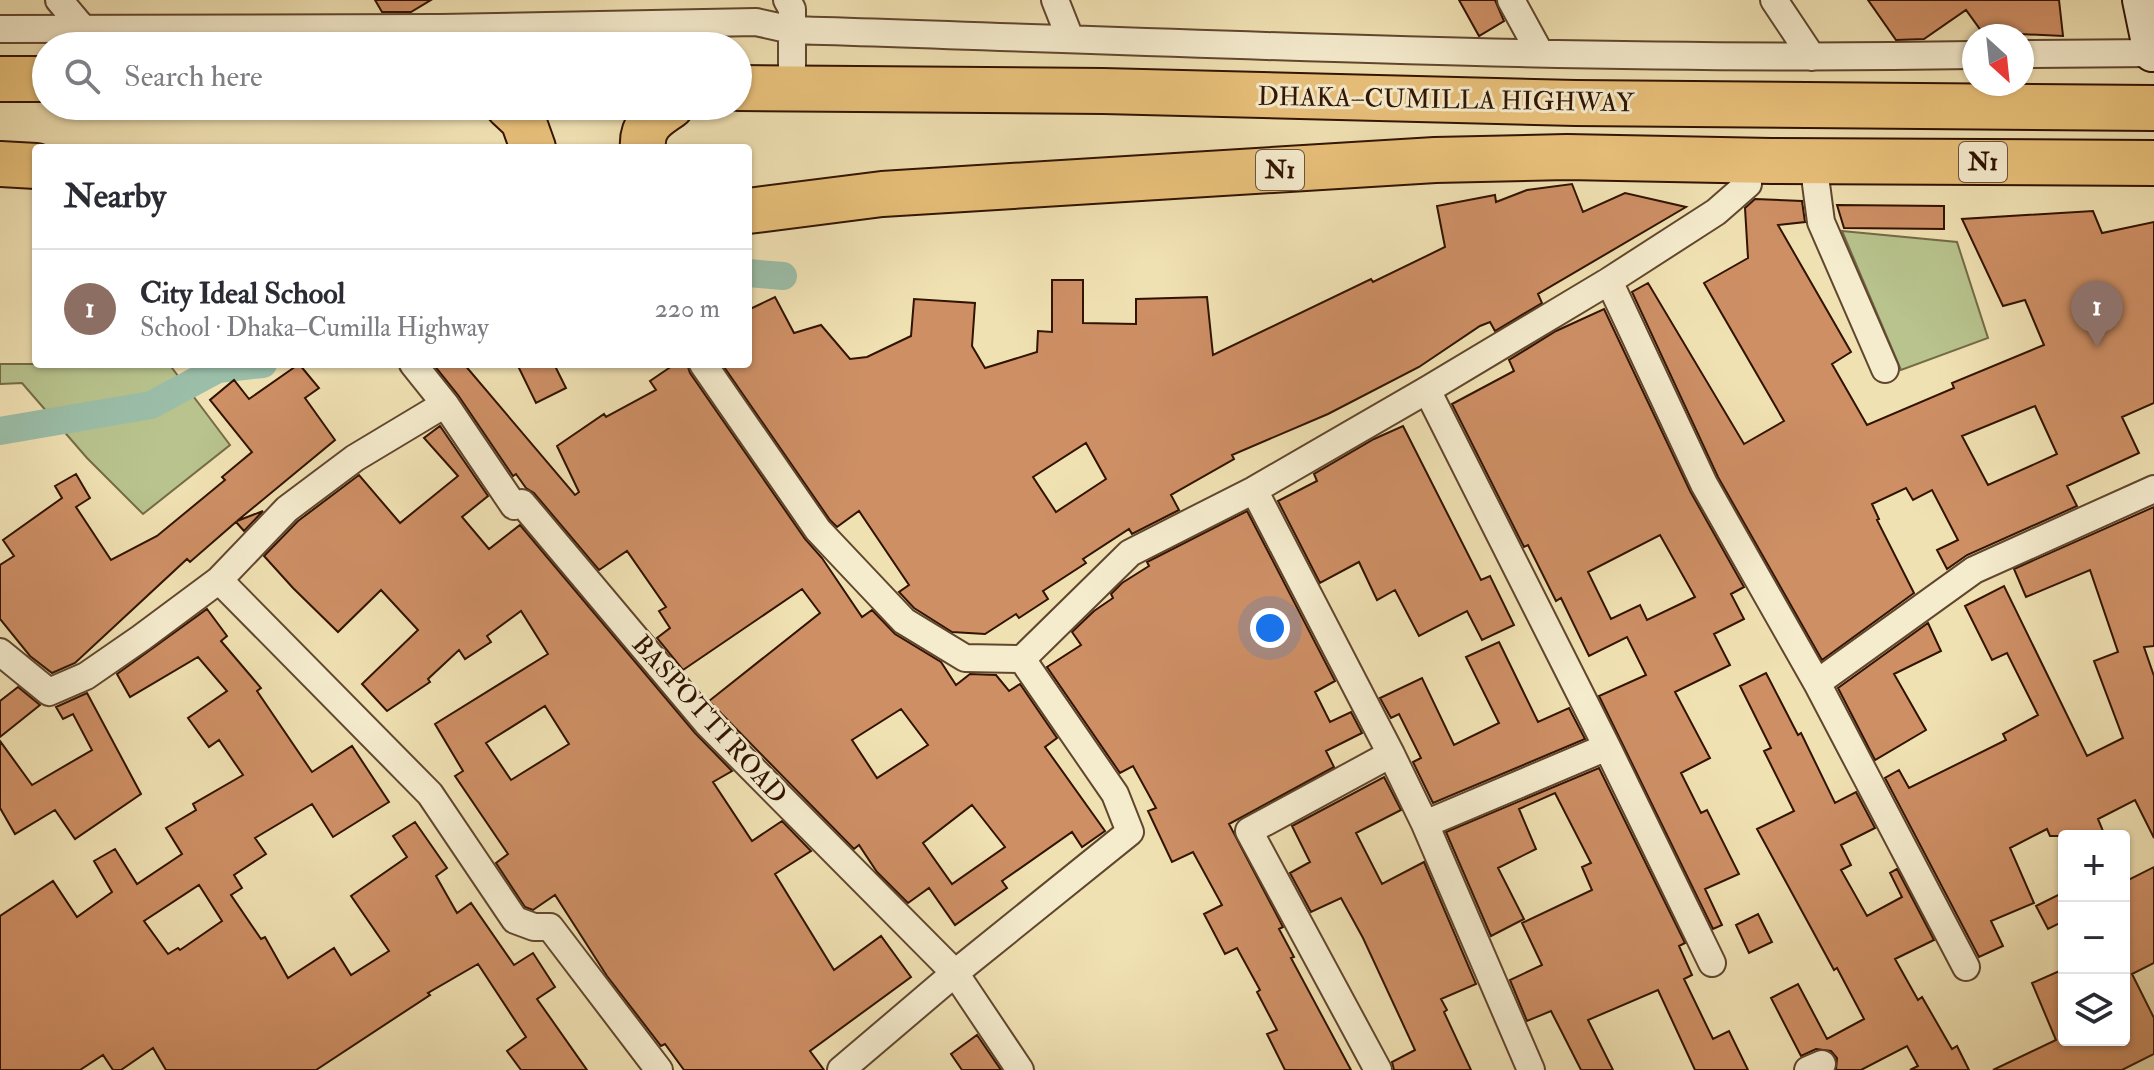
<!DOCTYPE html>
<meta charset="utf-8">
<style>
:root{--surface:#fff;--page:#f2f2f3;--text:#2b2b33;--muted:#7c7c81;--line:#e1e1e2;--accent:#1a73e8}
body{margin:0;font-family:"IM FELL Double Pica",serif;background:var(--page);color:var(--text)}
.controls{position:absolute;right:24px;bottom:24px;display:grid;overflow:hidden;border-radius:8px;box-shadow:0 2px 6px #0004}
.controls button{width:72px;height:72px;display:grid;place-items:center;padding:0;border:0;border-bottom:2px solid var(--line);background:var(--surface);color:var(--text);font:40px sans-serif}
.compass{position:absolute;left:1962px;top:24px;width:72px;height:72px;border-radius:50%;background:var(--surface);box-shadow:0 2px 6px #0004;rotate:153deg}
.you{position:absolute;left:1270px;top:628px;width:28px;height:28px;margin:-20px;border:6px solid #fff;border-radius:50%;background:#1a73e8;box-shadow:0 0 0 12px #1a73e833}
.badge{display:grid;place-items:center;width:52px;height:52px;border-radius:50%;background:var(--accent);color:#fff;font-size:26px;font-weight:700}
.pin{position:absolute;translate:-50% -66px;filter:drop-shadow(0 2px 4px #0008)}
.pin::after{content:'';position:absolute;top:42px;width:28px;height:24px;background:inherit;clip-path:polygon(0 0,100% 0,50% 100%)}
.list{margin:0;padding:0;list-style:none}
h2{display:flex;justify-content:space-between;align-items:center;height:104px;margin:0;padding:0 32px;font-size:34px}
h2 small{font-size:26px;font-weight:400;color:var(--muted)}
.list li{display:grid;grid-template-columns:52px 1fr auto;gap:24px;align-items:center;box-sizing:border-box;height:120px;padding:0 32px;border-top:2px solid var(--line)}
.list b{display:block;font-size:30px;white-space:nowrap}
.list p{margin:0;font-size:26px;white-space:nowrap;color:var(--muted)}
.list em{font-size:26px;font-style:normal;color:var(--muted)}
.icon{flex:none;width:44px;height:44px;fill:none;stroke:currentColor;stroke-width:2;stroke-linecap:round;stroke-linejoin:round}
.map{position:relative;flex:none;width:2154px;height:1070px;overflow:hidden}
.search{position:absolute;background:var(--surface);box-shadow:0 2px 6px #0004;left:32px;top:32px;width:720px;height:88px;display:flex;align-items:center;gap:20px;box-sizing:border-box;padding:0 28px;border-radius:44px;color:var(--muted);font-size:30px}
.panel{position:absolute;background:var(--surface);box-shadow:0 2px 6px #0004;left:32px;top:144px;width:720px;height:224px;border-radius:8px}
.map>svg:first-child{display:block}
</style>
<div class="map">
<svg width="2154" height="1070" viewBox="0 0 2154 1070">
<rect width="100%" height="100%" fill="#f0e1b3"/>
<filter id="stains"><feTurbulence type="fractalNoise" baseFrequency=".0025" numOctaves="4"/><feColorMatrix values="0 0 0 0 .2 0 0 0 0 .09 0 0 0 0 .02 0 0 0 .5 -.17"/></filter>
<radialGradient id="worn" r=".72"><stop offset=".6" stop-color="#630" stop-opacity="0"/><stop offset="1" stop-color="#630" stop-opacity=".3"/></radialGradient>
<!-- green -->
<path fill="#b8c38d" stroke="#746b47" stroke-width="2" d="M1842,231L1957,242L1988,338L1901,370Z
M0,364H169L230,445L143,514L87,458L22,383L0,384Z"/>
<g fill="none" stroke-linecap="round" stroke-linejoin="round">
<!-- canal -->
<path stroke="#9bbea9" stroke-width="28" d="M748,273L783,276
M0,431L151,405L218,369L263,364"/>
</g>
<!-- building -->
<path fill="#ce8f65" stroke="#311301" stroke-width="2" fill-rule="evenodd" d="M375,0H431L411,12H382Z
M1459,0H1495L1504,21L1479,36Z
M1868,0H2059L2063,36L2020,34L2019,36L1982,32L1966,10L1924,39L1896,40Z
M1572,184L1583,212L1625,193L1686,207L1538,294L1542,303L1495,331L1490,322L1480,326L1419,367L1328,414L1232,455L1234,459L1171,495L1179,510L1132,534L1129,529L1083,559L1086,563L1043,591L1048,599L1019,618L1016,614L985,634L952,632L914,608L899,592L909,585L859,511L837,527L830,520L722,364H748V310L775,297L794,333L821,325L850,359L867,357L911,336L914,299L975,303L972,346L985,368L1037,352L1038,331L1052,332V280H1083V323L1136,324V299L1207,297L1213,355L1371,279L1373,282L1445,247L1437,206L1495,195L1496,202L1527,190ZM1086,443L1106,479L1056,512L1033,477Z
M1755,199L1802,201L1805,222L1778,225L1851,352L1832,364L1867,425L1954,388L1952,383L2044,345L2025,300L2003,306L1962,219L2093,211L2102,233L2154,222V403L2122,417L2139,453L2067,486L2077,506L1967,555L1947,569L1937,550L1958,540L1932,490L1913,500L1906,488L1872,504L1879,519L1877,520L1914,593L1822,660L1718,477L1632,292L1648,283L1744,444L1784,421L1704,283L1748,258L1745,208ZM2035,406L2057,454L1988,485L1962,436Z
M1837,205L1944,206V229L1844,228Z
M1604,309L1690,491L1744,587L1731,594L1744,619L1714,634L1730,665L1675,692L1710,758L1681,773L1701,813L1707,810L1739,874L1705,889L1722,925L1713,929L1599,696L1646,675L1627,637L1589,656L1561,598L1556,601L1528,545L1524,547L1452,404L1514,371L1509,360L1556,331ZM1660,535L1695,597L1647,620L1640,605L1611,619L1588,572Z
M299,364L319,388L305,398L335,440L237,521L263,511L244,531L236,522L190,562L187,559L75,663L52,673L30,656L0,619V565L14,556L3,540L62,498L55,486L76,474L90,498L76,507L111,560L157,536L225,480L222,477L252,452L210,400L234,380L249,399Z
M433,364H464L575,495L579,492L557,446L604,414L606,417L656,390L650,381L675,364H687L690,373L805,539L822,558L862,617L872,610L895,634L941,662L956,685L970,674L996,675L1009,691L1020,684L1057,738L1045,747L1105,831L1082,847L1072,832L1002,881L1007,888L955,925L929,888L908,903L877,872L859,845L854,849L709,701L820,613L802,589L683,670L657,638L670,628L659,611L666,607L627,551L599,570L534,493L526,488L516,474L513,476L458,395ZM901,709L928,745L877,778L852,740ZM972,805L1005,847L952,884L923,843Z
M517,364H554L566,388L536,403Z
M440,426L488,496L462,517L489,549L520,525L695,733L732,771L713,782L752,841L782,821L811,851L775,874L834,970L881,936L911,977L810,1051L824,1070H684L665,1044L661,1046L607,976L555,895L533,910L525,907L496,863L508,854L455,776L463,771L435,724L548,654L521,611L487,636L491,642L465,659L459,650L428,679L430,682L387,711L362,684L418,630L381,590L338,632L293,588L264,556L298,521L359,475L400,523L458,476L424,438ZM545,706L569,744L511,780L486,743Z
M1403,426L1481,580L1490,576L1514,625L1482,640L1467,611L1419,636L1395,590L1377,600L1359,562L1320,583L1278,501L1317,481L1314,474L1374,439Z
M2154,507V646L2144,647L2154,676V838L2135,800L2098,819L2105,836H2050L2047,829L2010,848L2034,903L1991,921L2003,946L1979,957L1885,778L1899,770L1909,788L2006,740L2003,734L2038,715L2007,653L1992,660L1965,606L2004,586L2087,756L2123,738L2094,661L2118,652L2090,570L2026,597L2014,569Z
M1247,511L1335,681L1315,692L1330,722L1351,712L1362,733L1326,751L1334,767L1229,824L1283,927L1279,929L1294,957L1291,958L1351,1070H1285L1267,1034L1277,1030L1257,992L1260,990L1237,948L1225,954L1204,914L1222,905L1193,852L1172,862L1148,811L1156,808L1133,766L1120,773L1047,667L1081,645L1072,632L1094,611L1113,598L1111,594L1122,583L1149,566L1147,562Z
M207,609L227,636L221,641L261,688L257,691L312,772L352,746L389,802L333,837L312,804L255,838L266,854L234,875L242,888L231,895L261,939L265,937L288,978L334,948L351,975L389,951L351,896L407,857L393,836L415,822L447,868L436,876L457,913L471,903L514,965L533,953L555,987L537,999L587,1070H521L507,1051L526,1037L478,964L428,993L430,995L316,1070H166L153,1048L121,1070H113L103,1055L80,1070H0V916L53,881L77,917L112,892L94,861L115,849L137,884L182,854L166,828L196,810L193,804L243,775L219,740L209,747L188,718L227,691L198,657L130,697L117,674ZM199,885L222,921L180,950L178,948L168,954L144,921Z
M1928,623L1941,651L1894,674L1926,730L1875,760L1838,688Z
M1499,642L1538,722L1569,708L1585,739L1433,803L1413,762L1421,758L1399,714L1391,718L1380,698L1422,678L1454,745L1499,723L1466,657Z
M1766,673L1798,735L1801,733L1835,803L1856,792L1875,828L1841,845L1851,865L1841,870L1867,916L1902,897L1890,873L1897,869L1934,940L1895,959L1918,1000L1922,997L1952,1049L1957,1046L1969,1070H1910L1918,1066L1907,1046L1861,1070H1836L1837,1058L1831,1051L1816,1049L1801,1056L1771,998L1798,984L1827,1039L1864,1019L1837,968L1834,970L1757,829L1794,811L1764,751L1771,748L1740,686Z
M18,687L40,705L0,737V701Z
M87,693L141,794L75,839L55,810L15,834L0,808V741L32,785L92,750L73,714L63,719L56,707Z
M1599,768L1685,943L1679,946L1692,975L1684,979L1713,1039L1729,1031L1748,1070H1695L1658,990L1588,1020L1613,1070H1581L1551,1011L1527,1021L1510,980L1542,965L1522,923L1592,890L1582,867L1591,863L1555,793L1519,809L1536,849L1498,868L1524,919L1491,936L1446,832Z
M1384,777L1401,810L1356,833L1382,884L1424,862L1476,984L1441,999L1447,1010L1444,1012L1471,1070H1394L1392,1062L1415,1050L1363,938L1341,898L1311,912L1290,873L1310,862L1292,826Z
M2154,867V963L2132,974L2154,1018V1054L2122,1070H1993L2056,1040L2032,983L2064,969V1040H2124V882Z
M2064,892V921L2048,929L2036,906Z
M1758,914L1772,942L1749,953L1736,925Z
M977,1035L1001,1070H962L951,1054Z"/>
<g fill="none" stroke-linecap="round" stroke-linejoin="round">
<!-- street casing -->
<g stroke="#61462e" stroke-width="30">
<path id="street" d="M59,0L90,37
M787,0L792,9V89
M1055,0L1070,38
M1511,0L1540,53
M1774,0L1812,57
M0,29L440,28L756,22L792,30C1186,42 1580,62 1974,55
M2022,54L2154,53
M1816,184L1821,222L1885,369
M1609,281L1704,484L1817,683L1966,967
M413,364L445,404L514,506L522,503L707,723L955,973L1020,1070
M703,364L818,530L904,621L965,658L1022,659
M1427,390L1607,747L1712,963
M1254,490L1391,754
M219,580L430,794L515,920L534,927H550L659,1070
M0,652L49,692L86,676L141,638L219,580L287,509L355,458L445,404
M1817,683L1974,570L2154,489
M1425,824L1531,1070
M841,1070L955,973L1130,832L1115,794L1022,659L1130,553L1254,490L1427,390L1609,281L1716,212L1748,184
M1378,1070L1249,831L1391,754L1425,824L1607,747
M1808,1070L1822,1064"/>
</g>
<!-- secondary casing -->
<g stroke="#311301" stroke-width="40">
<path id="secondary" d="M2141,0L2152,53"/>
</g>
<!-- highway casing -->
<g stroke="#311301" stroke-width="48">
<path id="highway" d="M0,79H46
M738,88L1103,91L1576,103L2154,108
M508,106L523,120L533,148
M643,148C641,126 654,117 671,106
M0,164L36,166
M748,211L882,194L1435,160L1567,157L1772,161L2154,163"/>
</g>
<!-- street -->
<use href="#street" stroke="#f5ecce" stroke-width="26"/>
<!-- secondary -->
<use href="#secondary" stroke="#f5ecce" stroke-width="36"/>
<!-- highway -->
<use href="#highway" stroke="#e8c07a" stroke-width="44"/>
</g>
<g text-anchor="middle" stroke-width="6" stroke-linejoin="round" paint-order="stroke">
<!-- shield labels -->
<g fill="#f5ecce" stroke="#6c543e" stroke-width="2">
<rect x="1959" y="142" width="48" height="40" rx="6"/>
<rect x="1256" y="150" width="48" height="40" rx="6"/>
</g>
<g font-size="24" font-weight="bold" fill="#311301">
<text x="1983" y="170">N1</text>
<text x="1280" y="178">N1</text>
</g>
<!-- street labels -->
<g font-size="26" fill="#311301" stroke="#f5ecce">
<text transform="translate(1446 99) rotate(1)" y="9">DHAKA–CUMILLA HIGHWAY</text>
<text transform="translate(710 719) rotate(48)" y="9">BASPOTTI ROAD</text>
</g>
</g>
<rect width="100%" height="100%" filter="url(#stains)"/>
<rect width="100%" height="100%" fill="url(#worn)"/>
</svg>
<div class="controls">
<button>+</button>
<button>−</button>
<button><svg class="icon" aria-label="layers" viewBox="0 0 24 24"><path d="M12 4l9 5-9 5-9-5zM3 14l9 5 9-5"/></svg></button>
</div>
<svg class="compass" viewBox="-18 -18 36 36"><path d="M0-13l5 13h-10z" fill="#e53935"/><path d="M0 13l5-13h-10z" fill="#7c7c81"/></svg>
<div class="you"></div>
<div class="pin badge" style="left:2097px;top:347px;background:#8d6e63">1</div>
<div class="search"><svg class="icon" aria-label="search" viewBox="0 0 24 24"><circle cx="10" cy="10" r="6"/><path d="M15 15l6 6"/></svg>Search here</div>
<section class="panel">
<h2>Nearby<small></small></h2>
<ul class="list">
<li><span class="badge" style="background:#8d6e63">1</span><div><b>City Ideal School</b><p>School · Dhaka–Cumilla Highway</p></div><em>220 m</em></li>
</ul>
</section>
</div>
